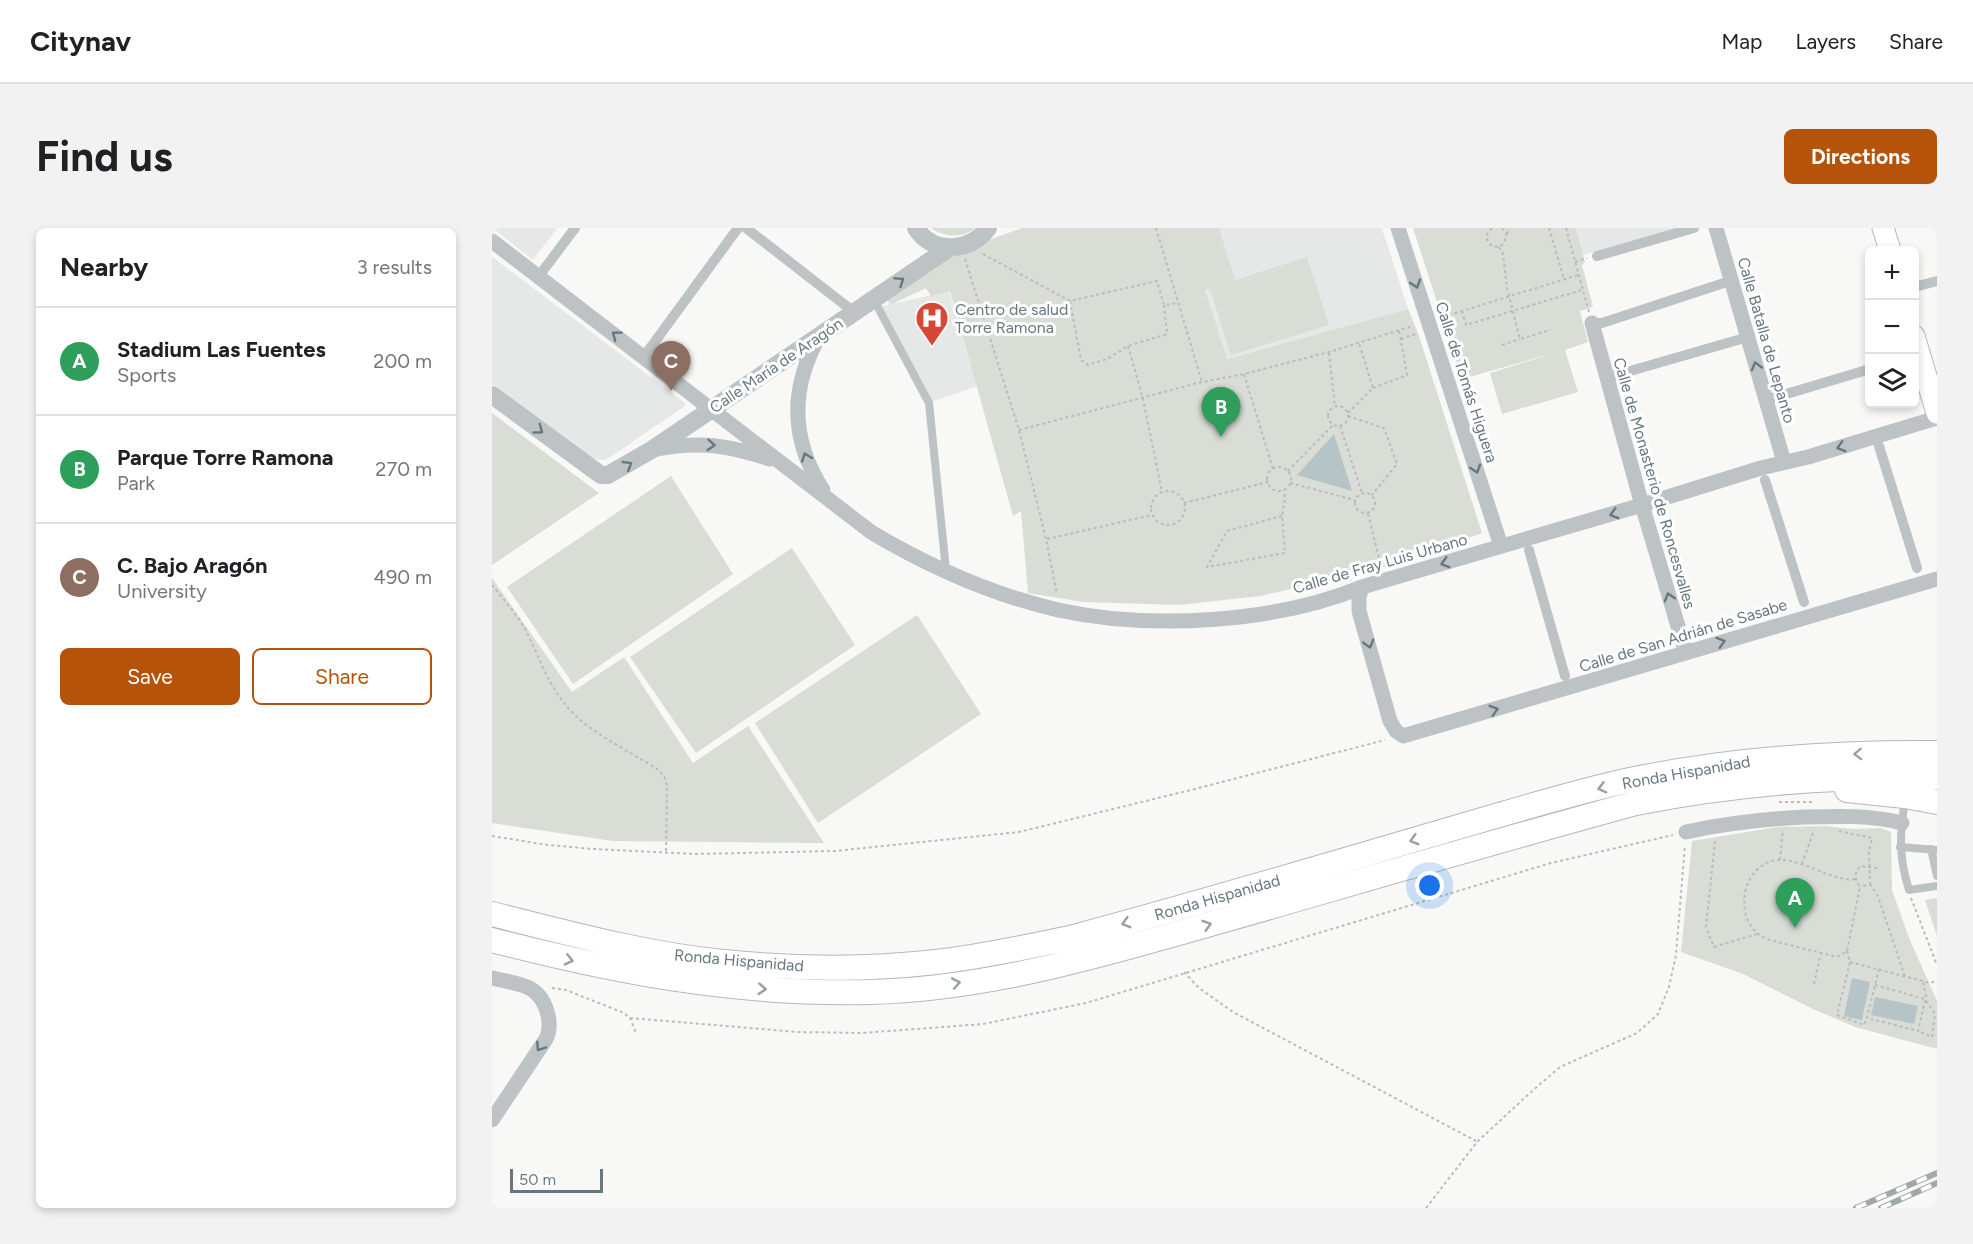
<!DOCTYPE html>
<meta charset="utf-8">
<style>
:root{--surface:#fff;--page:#f2f2f2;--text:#202124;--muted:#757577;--line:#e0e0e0;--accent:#b45309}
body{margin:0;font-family:Figtree,sans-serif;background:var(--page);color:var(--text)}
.controls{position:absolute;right:18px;top:18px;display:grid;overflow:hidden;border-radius:9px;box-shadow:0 3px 9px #0003}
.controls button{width:54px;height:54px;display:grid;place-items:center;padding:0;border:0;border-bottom:2px solid var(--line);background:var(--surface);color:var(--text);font:30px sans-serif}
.scale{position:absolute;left:18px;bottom:15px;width:93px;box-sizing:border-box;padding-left:6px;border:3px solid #66787f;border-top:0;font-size:16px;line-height:21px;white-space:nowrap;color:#66787f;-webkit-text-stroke:4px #fff;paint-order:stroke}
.you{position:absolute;left:938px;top:658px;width:21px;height:21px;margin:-15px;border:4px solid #fff;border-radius:50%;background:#1a73e8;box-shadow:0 0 0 9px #1a73e833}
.badge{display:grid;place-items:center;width:39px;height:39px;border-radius:50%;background:var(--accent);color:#fff;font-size:20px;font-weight:700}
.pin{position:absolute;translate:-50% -50px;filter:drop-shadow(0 2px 3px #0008)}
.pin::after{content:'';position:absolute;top:32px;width:21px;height:18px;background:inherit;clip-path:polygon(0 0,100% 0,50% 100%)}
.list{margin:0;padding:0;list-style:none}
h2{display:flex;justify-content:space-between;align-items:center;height:78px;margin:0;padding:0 24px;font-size:26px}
h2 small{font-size:20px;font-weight:400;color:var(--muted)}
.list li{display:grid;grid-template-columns:39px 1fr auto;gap:18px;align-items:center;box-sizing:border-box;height:108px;padding:0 24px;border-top:2px solid var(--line)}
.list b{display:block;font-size:22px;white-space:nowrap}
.list p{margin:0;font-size:20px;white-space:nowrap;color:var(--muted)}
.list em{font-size:20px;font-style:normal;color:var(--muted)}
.actions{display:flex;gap:12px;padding:18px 24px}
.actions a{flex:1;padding:14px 0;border:2px solid var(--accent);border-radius:9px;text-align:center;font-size:21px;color:var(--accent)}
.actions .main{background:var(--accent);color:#fff}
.icon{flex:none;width:33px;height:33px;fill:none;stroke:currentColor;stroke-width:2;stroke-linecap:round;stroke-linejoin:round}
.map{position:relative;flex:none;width:1445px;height:980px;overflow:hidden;border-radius:9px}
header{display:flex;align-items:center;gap:36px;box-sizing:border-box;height:84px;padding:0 30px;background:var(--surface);border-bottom:2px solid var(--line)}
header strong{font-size:28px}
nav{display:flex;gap:33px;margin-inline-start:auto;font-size:21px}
.intro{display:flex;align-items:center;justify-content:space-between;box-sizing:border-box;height:144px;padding:0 36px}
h1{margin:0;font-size:42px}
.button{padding:15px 27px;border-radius:9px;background:var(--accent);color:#fff;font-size:21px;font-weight:700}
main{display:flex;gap:36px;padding:0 36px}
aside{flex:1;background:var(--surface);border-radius:9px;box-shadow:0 3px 9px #0003}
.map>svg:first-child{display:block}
</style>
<header>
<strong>Citynav</strong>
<nav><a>Map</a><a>Layers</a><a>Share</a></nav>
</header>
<div class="intro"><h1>Find us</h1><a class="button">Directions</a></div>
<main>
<aside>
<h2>Nearby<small>3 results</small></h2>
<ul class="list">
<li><span class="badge" style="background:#2e9e5b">A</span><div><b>Stadium Las Fuentes</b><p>Sports</p></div><em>200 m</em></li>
<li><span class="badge" style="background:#2e9e5b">B</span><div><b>Parque Torre Ramona</b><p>Park</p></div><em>270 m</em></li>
<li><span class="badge" style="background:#8d6e63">C</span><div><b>C. Bajo Aragón</b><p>University</p></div><em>490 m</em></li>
</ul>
<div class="actions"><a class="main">Save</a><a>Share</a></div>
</aside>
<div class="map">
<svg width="1445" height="980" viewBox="0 0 1445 980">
<rect width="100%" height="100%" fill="#f8f8f6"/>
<!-- built -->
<path fill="#e6e8e7" d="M0,0H65L41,32Z
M694,0H890L916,81L734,131Z
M1084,0H1190L1091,27Z
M0,29L193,175V178L114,232H107L101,230L0,156Z
M457,63L485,158L437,175L386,79Z"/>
<!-- green -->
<path fill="#d9ddd6" d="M439,0H483C469,11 453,9 439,0Z
M530,0H727L743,52L815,29L837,97L739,127L718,61L713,62L735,131L916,81L926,105L990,305L889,340L768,368L687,377L591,374L536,365L529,283L521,288L458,63L439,68L434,60L398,77L393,66L466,23Z
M921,0H1084L1093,34L1090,37L1101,79L1088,83L1096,114L1073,122L1086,164L1010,186L998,145L1062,125L970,151Z
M0,185L107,265L0,337Z
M179,248L241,346L81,456L15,359Z
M300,320L363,417L204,525L138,429Z
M0,350L80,464L132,429L201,535L256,498L332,615L121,613L0,595Z
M425,387L489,486L326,595L263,495Z
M1332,598L1361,601L1389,600L1399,604L1400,662L1417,710L1445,773V821L1363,799L1321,781L1251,746L1189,724L1200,613L1285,599Z
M1445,670V708L1433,672Z"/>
<!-- water -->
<path fill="#b7c4c7" d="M842,206L860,263L805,247Z
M1360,750L1378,754L1370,792L1352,788Z
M1383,769L1426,778L1422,796L1379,787Z"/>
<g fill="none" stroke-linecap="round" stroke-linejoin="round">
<!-- secondary casing -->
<g stroke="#b2b9bc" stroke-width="23">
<path id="secondary" d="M1391,0L1398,22
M1422,108L1445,185"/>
</g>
<!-- trunk casing -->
<g stroke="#b3b8ba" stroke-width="26">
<path id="trunk" d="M1355,562L1413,568L1445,574
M0,686C76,705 152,726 231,734C301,741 374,742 444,734C489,729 534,719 578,710C702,677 826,640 949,604C1012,586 1074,566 1138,552C1239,531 1342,524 1445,525
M0,712C128,745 246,767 378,764C501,761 619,724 736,691C872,652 1008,612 1144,575C1243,555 1344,548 1445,549"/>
</g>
<!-- path -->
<path stroke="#b8bcbe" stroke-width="2" stroke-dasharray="3 3" stroke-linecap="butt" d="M664,0L710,154
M1000,0C983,15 1014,31 1014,5L1010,0
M1057,0L1072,51
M1074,0L1097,84
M1015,6L1018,0
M1007,19L1011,26L1015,60L1028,111L1058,102
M491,26L578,73
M473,31L527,202L554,311L565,366
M1083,34L1095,30
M672,77L675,106L636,118L615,131L596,137L589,132L578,73L665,53L672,77L686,75
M970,83L974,97L1090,62
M951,89L1086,47
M909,111L926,105
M1010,117L1028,111
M636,118L651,171L670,264
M837,125L843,179
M752,146L781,241
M881,160L915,147L907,102
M836 188a10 10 0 1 1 20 0a10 10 0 1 1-20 0Z
M856,185L881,160L867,115
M856,188L892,200L905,236L880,267
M848,198L870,265
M527,202L710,154L752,146L837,124L921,98
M775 251a12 12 0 1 1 24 0a12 12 0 1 1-24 0Z
M796,243L841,197
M798,255L863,272
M659 280a17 17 0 1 1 34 0a17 17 0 1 1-34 0Z
M863 275a10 10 0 1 1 20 0a10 10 0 1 1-20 0Z
M692,275L776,254
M876,286L889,338
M790,288L735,303L715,339L793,325L790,288L793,271L792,262
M555,311L660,287
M0,357C11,371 24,385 33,401C46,426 54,452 72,475C93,503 136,522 165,541L172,548L175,557L174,625
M1287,574H1320
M1347,603L1380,610L1377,624L1378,656L1368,659
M0,608L56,617L102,621L203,626L343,623L527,604L703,561L893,512
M1223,613L1214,699L1222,719L1265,706
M1288,632L1291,602
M1310,636L1322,602
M1363,651C1333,656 1287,608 1260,648C1253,658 1251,670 1253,683C1255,696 1263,705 1274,711L1345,729L1355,723L1368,659C1362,650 1362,647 1368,638L1385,640
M1378,656L1386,668L1413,749
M1419,670L1445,737
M1355,723L1358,734L1345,787L1372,797L1374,791
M1358,734L1438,755L1445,753
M1387,741L1375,790L1426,803L1434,769L1431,753
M692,744L707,760L741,784L984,913
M1322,756L1329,725
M1383,757L1433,771L1443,786L1440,809L1426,803
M60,760L74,762L132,785L138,790L144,805
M138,790L306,804L370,805L491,796L594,775L1059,635L1181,607
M934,980L985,914L1039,864L1068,839L1145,805L1166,786L1177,759L1184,727L1193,617"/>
<!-- service -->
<path stroke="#bdc3c5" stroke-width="8" d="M382,72L437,175L454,342
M1413,570C1408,606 1406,627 1417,662L1445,658
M1408,619L1445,622
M1439,621L1445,648"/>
<!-- pedestrian -->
<path stroke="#bdc3c5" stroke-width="10" d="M254,0L362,84
M1105,28L1202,0
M45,47L50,44L83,0
M1422,59L1445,53
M1100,95H1110L1238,53
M150,127L156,123L246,0
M1114,150L1256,109
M1274,172L1378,141
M1387,218L1425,340
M1273,252L1312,374
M1037,322L1073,448"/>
<!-- minor -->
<path stroke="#bdc3c5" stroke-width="15" d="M906,0L1009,318
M1224,0L1292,234
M0,13L379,304C436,338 501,367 566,382C659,402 783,395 870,359L1150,277L1269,240L1316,229L1445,190
M1100,95L1150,277L1194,425
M328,107C298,159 298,211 331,262
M164,221C209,213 235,217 278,231
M870,359L867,369V383L898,493L904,503L911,508L1445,351
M1194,604C1234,595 1273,591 1313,589C1345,588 1379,587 1410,595
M0,750C28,757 48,755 56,787C58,796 58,803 54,811L0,892"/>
<!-- tertiary -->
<path stroke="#bdc3c5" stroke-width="18" d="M424,0C440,27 479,24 496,0
M0,167L109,247H116L161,221L457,20"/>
<!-- secondary -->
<use href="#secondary" stroke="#fff" stroke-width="21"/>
<!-- trunk -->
<use href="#trunk" stroke="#fff" stroke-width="24"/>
<!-- rail casing -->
<g stroke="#a0a8ac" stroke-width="6">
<path id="rail" d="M1364,980L1445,945
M1389,980L1445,955"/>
</g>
<!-- rail -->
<use href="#rail" stroke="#fff" stroke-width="4" stroke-dasharray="11" stroke-linecap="butt"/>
</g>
<!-- one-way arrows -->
<defs><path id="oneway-chevron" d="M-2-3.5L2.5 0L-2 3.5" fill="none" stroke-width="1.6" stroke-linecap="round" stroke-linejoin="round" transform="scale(1.5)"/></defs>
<g stroke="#66787f">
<use href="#oneway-chevron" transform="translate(408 53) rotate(-34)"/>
<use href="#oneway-chevron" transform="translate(924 56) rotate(72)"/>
<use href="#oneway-chevron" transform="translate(124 107) rotate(-143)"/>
<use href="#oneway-chevron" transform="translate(1264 138) rotate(-106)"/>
<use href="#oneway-chevron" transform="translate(47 202) rotate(36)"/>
<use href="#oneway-chevron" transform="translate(219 217) rotate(5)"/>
<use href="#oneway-chevron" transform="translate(1349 219) rotate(163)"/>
<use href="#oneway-chevron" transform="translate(314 229) rotate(-110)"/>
<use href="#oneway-chevron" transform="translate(136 237) rotate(-31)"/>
<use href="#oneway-chevron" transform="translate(984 241) rotate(72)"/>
<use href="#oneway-chevron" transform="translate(1122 286) rotate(164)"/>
<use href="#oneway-chevron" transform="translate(953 335) rotate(164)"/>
<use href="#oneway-chevron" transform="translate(1177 369) rotate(-107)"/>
<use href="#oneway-chevron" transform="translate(1229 414) rotate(-17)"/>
<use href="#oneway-chevron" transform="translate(877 416) rotate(74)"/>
<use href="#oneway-chevron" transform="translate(1002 482) rotate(-17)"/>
<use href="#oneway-chevron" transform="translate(48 819) rotate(124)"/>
</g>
<g stroke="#94a0a5">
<use href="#oneway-chevron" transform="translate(1366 526) rotate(178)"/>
<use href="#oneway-chevron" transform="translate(1110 560) rotate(165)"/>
<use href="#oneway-chevron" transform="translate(922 612) rotate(164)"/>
<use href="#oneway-chevron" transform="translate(634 695) rotate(164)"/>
<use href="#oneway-chevron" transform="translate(715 697) rotate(-16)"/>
<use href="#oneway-chevron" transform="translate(77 732) rotate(13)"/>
<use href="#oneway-chevron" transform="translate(464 755) rotate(-10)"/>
<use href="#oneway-chevron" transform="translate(270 761) rotate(4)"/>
</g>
<!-- icons -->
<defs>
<g id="hospital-pin" transform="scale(1.725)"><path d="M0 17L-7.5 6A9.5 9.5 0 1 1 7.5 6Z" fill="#d64738" stroke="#fff"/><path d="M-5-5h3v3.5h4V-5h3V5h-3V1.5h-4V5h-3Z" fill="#fff"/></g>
</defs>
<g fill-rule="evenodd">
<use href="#hospital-pin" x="440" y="90"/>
</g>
<g text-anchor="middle" stroke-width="6" stroke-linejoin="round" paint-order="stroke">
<!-- poi labels -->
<g font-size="16" fill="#66787f" stroke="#fff" text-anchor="start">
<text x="463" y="87">Centro de salud<tspan x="463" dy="18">Torre Ramona</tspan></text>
</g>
<!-- street labels -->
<g font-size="16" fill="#66787f" stroke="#fff">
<text transform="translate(1275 112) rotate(74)" y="6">Calle Batalla de Lepanto</text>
<text transform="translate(284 137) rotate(-34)" y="6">Calle María de Aragón</text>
<text transform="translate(975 154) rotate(72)" y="6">Calle de Tomás Higuera</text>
<text transform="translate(1163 255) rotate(74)" y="6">Calle de Monasterio de Roncesvalles</text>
<text transform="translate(888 335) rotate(-16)" y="6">Calle de Fray Luis Urbano</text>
<text transform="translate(1191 407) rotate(-17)" y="6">Calle de San Adrián de Sasabe</text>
<text transform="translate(1194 544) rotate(-10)" y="6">Ronda Hispanidad</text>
<text transform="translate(725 669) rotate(-16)" y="6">Ronda Hispanidad</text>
<text transform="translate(247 732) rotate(5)" y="6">Ronda Hispanidad</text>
</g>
</g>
</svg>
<div class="controls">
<button>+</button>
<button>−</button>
<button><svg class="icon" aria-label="layers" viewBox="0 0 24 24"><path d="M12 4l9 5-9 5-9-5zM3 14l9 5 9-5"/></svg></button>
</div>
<div class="scale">50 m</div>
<div class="you"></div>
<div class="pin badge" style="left:1303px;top:700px;background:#2e9e5b">A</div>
<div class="pin badge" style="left:729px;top:209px;background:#2e9e5b">B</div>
<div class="pin badge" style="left:179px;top:163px;background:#8d6e63">C</div>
</div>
</main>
